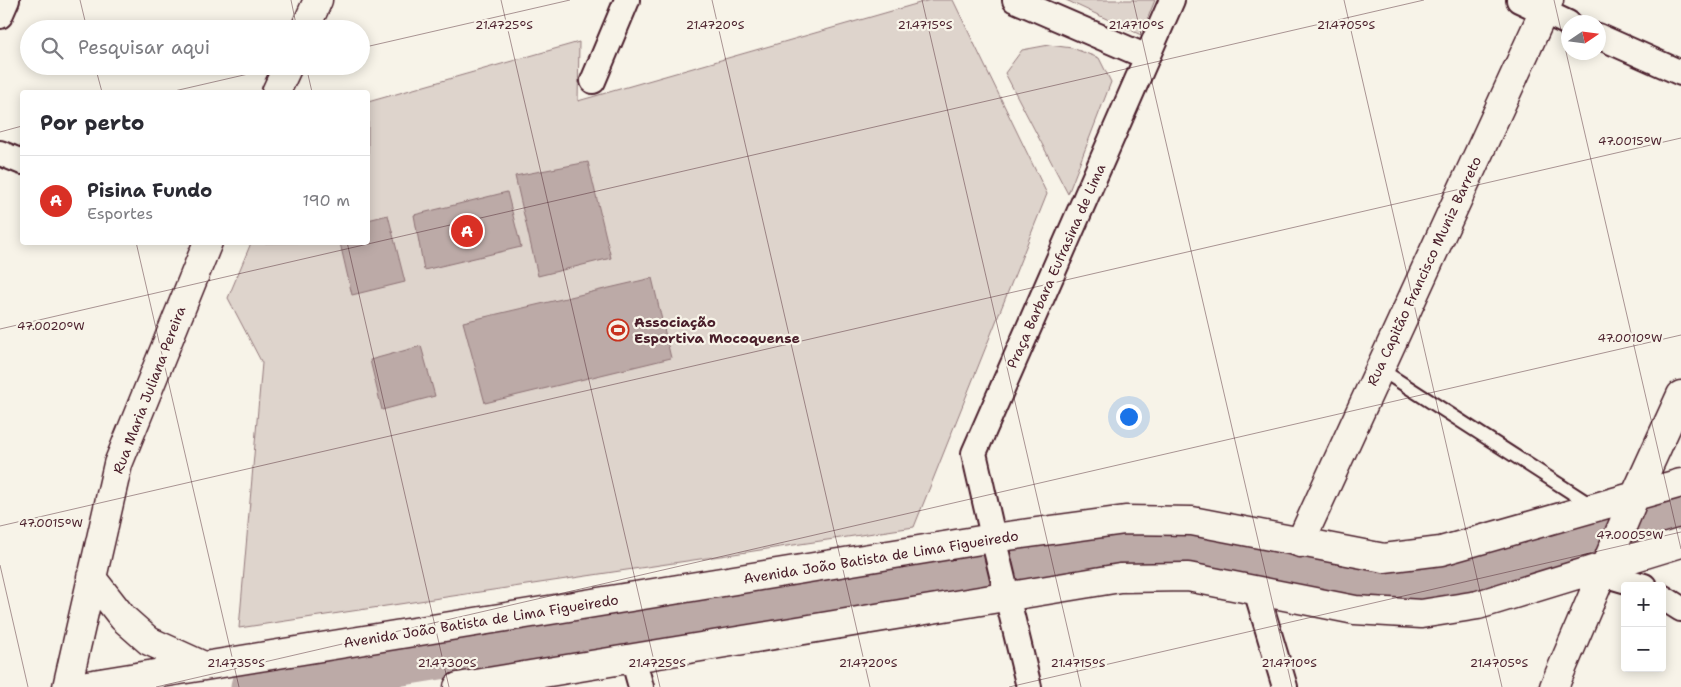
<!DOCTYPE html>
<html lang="pt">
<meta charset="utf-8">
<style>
:root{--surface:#fff;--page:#f7f7f7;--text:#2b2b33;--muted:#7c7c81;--line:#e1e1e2;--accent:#d93025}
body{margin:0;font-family:"Shantell Sans",sans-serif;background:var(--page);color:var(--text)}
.controls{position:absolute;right:15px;bottom:15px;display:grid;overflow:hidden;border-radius:5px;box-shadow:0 2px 12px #0003}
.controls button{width:45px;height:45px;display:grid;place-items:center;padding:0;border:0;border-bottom:1px solid var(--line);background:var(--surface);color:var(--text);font:25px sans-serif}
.compass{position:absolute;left:1561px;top:15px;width:45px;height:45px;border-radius:50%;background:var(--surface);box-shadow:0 2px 12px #0003;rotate:77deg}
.you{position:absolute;left:1128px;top:416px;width:18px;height:18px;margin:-12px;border:4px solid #fff;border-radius:50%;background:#1a73e8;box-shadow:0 0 0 8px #1a73e833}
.badge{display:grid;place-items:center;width:32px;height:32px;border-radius:50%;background:var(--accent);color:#fff;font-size:16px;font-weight:700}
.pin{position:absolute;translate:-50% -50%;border:2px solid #fff;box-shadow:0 1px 5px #0006}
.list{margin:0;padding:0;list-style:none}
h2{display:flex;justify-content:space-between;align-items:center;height:65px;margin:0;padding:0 20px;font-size:21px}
h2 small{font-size:16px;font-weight:400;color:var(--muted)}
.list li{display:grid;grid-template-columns:32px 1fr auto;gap:15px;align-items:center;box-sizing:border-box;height:90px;padding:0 20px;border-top:1px solid var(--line)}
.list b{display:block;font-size:19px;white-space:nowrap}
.list p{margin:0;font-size:16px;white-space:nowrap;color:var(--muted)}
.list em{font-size:16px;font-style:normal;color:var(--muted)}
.icon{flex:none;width:28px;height:28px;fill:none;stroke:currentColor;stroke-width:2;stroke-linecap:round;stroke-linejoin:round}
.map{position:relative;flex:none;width:1681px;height:687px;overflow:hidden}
.search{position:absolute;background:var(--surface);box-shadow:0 2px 12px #0003;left:20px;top:20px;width:350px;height:55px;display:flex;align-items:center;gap:12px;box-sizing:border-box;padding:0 18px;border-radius:28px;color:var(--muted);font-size:19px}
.panel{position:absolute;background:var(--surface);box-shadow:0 2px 12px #0003;left:20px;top:90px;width:350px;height:155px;border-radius:5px}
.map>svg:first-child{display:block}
</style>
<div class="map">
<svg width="1681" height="687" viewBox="0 0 1681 687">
<rect width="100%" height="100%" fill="#f7f3e8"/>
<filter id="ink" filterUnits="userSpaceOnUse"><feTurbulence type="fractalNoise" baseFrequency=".02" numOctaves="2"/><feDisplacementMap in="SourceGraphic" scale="10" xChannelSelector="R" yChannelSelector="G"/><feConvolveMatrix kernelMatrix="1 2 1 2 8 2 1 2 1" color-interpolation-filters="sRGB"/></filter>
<g filter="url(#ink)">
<!-- green -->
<path fill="#ded4cc" stroke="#947a7c" d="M930,0H953L1047,194L914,527L239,628L262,363L228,298L251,243L368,242V102L579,42L578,101Z
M1066,0H1155L1141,35Z
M1049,45L1072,48L1099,58L1111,82L1068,194L1005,73L1022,50Z"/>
<!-- water -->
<path fill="#bcaaa7" stroke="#8e7275" d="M588,162L611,258L538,276L515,176Z
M507,192L521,247L424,270L414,215Z
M388,215L405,282L352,295L340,243L368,242V220Z
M652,278L671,358L485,403L463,322Z
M421,346L435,396L382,410L370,360Z"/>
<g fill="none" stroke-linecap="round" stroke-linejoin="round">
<!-- river -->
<path stroke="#bcaaa7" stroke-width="45" d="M253,687L967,572L1131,548L1187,550L1341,579L1395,587L1459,577L1681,516"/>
<!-- service casing -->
<g stroke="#4a1f2b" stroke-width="16">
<path id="service" d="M1380,369L1594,507"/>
</g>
<!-- minor casing -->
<g stroke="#4a1f2b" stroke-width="28">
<path id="minor" d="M1015,0L1147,57
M1519,0L1568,23
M0,16L7,0
M1598,36L1681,73
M593,81L627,0
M0,153L22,162
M1603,574L1644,586
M1256,590L1285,687
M1662,597L1681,609
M633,658L641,687
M1029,687L997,554L974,453L1172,0"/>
</g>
<!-- tertiary casing -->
<g stroke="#4a1f2b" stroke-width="31">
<path id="tertiary" d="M1300,543L1549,0"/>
</g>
<!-- secondary casing -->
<g stroke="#4a1f2b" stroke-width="31">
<path id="secondary" d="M305,29L318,0
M276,92L288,66
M91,577L123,618L149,641L204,666
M67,687L118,464L208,242
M75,687L993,538L1125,520L1192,521L1384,558L1441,551L1681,483
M458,687L1120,578L1188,577L1355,610L1421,614L1478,605L1681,543
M1554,687L1635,496L1681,395"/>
</g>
<!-- service -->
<use href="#service" stroke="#f7f3e8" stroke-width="12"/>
<!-- minor -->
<use href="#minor" stroke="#f7f3e8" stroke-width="24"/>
<!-- tertiary -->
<use href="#tertiary" stroke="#f7f3e8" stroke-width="28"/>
<!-- secondary -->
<use href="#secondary" stroke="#f7f3e8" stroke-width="28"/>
</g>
</g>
<!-- ticks -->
<path fill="none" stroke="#4a1f2b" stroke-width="1" stroke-opacity="0.45" d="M80,0L87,29M291,0L297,29M501,0L660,687M712,0L870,687M922,0L1081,687M1133,0L1292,687M1344,0L1502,687M1554,0L1681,549M361,48L570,0M95,66L102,92M306,66L312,92M170,92L283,66M0,132L22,126M136,242L239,687M347,242L449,687M0,329L1424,0M0,526L1681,138M0,565L28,687M156,687L1681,335M1009,687L1681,532"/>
<!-- icons -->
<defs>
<g id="stadium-ring" transform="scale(1.125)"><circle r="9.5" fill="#f7f3e8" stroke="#c8321e" stroke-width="1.5"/><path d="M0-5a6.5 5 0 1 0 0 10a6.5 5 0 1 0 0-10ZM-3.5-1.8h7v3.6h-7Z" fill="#c8321e"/></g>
</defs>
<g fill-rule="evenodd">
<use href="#stadium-ring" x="618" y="330"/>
</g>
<g text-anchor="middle" stroke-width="4.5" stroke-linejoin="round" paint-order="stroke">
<!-- street labels -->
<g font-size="14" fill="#4a1f2b" stroke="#f7f3e8">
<text transform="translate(1056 266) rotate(-66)" y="5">Praça Barbara Eufrasina de Lima</text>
<text transform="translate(1424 271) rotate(-65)" y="5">Rua Capitão Francisco Muniz Barreto</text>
<text transform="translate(149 390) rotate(-69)" y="5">Rua Maria Juliana Pereira</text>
<text transform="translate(881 557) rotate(-9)" y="5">Avenida João Batista de Lima Figueiredo</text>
<text transform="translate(481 621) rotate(-9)" y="5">Avenida João Batista de Lima Figueiredo</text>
</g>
<!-- poi labels -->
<g font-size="14" font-weight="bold" fill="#4a1f2b" stroke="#f7f3e8" text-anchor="start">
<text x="634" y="327">Associação<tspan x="634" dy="16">Esportiva Mocoquense</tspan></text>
</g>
</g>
<g font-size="12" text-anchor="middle" fill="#4a1f2b" stroke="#f7f3e8" stroke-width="4.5" stroke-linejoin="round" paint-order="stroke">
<text x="504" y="29">21.4725°S</text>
<text x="715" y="29">21.4720°S</text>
<text x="925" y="29">21.4715°S</text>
<text x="1136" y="29">21.4710°S</text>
<text x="1346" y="29">21.4705°S</text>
<text x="1630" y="145">47.0015°W</text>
<text x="51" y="330">47.0020°W</text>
<text x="1630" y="342">47.0010°W</text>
<text x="51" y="527">47.0015°W</text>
<text x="1630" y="539">47.0005°W</text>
<text x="236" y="667">21.4735°S</text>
<text x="447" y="667">21.4730°S</text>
<text x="657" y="667">21.4725°S</text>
<text x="868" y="667">21.4720°S</text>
<text x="1078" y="667">21.4715°S</text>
<text x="1289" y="667">21.4710°S</text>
<text x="1499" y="667">21.4705°S</text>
</g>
</svg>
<div class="controls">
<button>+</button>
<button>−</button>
</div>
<svg class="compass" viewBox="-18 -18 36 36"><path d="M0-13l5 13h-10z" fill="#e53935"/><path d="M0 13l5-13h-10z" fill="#7c7c81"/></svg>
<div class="you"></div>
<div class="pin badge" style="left:467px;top:231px">A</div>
<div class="search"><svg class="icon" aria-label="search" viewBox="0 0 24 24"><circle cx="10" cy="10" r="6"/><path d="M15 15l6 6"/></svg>Pesquisar aqui</div>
<section class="panel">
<h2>Por perto<small></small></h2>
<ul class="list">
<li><span class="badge">A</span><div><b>Pisina Fundo</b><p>Esportes</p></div><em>190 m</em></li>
</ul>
</section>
</div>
